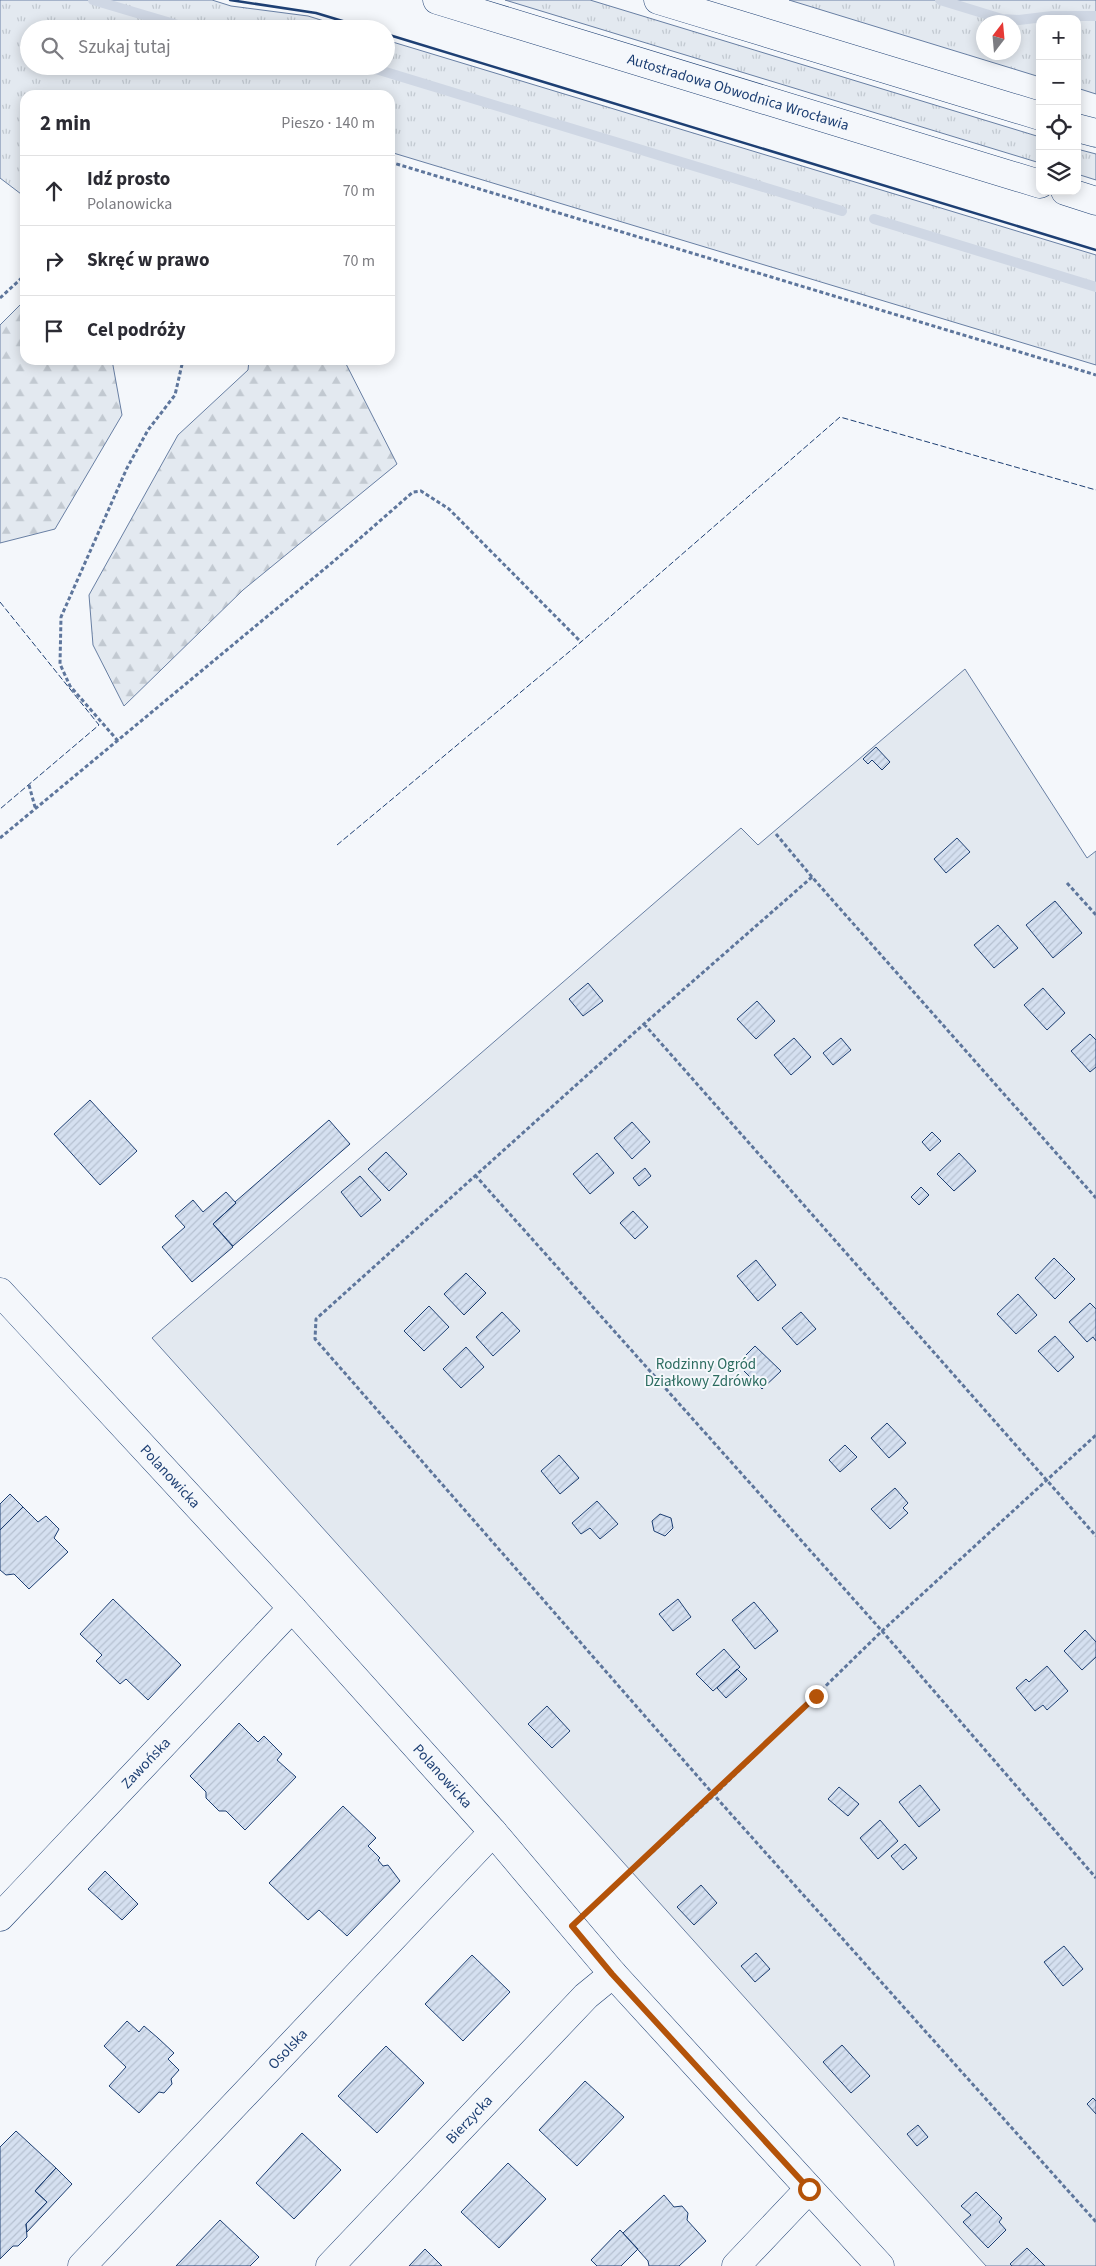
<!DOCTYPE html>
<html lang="pl">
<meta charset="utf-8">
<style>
:root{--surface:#fff;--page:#f2f2f3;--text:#2b2b33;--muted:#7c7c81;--line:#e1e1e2}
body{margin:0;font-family:"Source Sans 3",sans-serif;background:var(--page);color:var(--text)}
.controls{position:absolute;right:15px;top:15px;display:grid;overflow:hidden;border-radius:10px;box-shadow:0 2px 12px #0003}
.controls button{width:45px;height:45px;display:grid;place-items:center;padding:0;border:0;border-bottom:1px solid var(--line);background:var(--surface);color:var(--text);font:25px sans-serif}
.compass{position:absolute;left:976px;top:15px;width:45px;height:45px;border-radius:50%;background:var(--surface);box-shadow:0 2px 12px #0003;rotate:16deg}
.stop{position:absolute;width:15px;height:15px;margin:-11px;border:4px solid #b45309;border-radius:50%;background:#fff}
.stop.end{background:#b45309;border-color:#fff;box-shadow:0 1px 5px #0008}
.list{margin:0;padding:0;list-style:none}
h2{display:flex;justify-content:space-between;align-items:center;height:65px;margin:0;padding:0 20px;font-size:21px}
h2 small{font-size:16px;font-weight:400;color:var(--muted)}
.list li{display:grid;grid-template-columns:32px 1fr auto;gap:15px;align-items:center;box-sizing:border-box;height:70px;padding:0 20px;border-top:1px solid var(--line)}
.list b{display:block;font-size:19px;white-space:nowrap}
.list p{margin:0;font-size:16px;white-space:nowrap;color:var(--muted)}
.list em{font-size:16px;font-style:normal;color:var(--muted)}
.icon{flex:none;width:28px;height:28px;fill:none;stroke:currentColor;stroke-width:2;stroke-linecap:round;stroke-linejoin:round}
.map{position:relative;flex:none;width:1096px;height:2266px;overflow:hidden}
.search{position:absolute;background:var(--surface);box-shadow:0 2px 12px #0003;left:20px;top:20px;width:375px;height:55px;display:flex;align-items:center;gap:12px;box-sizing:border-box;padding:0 18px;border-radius:28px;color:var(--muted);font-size:19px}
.panel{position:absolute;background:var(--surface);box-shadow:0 2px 12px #0003;left:20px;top:90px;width:375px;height:275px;border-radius:15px}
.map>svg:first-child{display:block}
</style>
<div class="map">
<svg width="1096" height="2266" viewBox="0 0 1096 2266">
<defs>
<pattern id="grass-tufts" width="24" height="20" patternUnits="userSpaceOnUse" patternTransform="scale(1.25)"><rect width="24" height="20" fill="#e3e9f0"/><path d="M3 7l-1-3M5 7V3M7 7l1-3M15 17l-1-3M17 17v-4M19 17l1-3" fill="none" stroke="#c2c9d1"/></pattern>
<pattern id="forest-firs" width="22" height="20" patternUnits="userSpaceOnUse" patternTransform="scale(1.25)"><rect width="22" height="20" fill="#e3e9f0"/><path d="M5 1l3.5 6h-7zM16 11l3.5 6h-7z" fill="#c2c9d1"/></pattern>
<pattern id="building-hatch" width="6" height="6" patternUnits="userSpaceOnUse" patternTransform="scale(1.25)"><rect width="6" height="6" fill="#d5e0f0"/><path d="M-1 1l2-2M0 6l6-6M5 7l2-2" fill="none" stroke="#b6c1d1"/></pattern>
</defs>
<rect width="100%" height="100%" fill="#f4f7fb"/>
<!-- grass -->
<path fill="url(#grass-tufts)" stroke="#687fa3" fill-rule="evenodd" d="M0,0H212L231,6L308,16L350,29H29V66H386V40L1096,255V365L390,152V95H25V197L0,178Z
M505,0H590L1040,137V163Z
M789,0H1096V94L1077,88V19H1040V77ZM1014,22V52H984V22Z
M1077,149L1096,154V180L1077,174Z"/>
<!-- forest -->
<path fill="url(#forest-firs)" stroke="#687fa3" d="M25,300V360H112L122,415L55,529L0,543V325Z
M249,360H344L397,464L243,590L124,706L93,645L89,595L178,435L248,370Z"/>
<!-- green -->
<path fill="#e3e9f0" stroke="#687fa3" d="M965,669L1087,858L1096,851V2266H986L152,1338L741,828L758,845Z"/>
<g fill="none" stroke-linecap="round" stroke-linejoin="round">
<!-- stream -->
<path stroke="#cfd7e4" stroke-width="10" d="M93,0L191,29
M940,0L1002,19L1019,20L1052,16H1095
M366,66L842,211
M874,219L1096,287"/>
</g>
<!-- building -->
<path fill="url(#building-hatch)" stroke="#1d3f73" d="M876,747L890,762L882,770L872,760L868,764L863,759Z
M957,838L970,852L946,873L934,859Z
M1055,901L1082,933L1053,958L1026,925Z
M998,925L1018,948L994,968L974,945Z
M588,983L603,1001L583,1016L569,999Z
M1043,988L1065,1013L1047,1030L1024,1005Z
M757,1001L775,1021L756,1039L737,1019Z
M1090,1034L1096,1040V1067L1090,1072L1071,1051Z
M794,1038L811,1057L791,1075L774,1055Z
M841,1038L851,1050L833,1065L823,1053Z
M90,1100L137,1151L100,1185L54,1134Z
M329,1120L350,1144L233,1246L213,1224L236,1203L235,1202Z
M632,1122L650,1142L632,1159L614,1138Z
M932,1132L941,1141L930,1151L922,1142Z
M386,1152L407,1174L389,1191L368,1169Z
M597,1153L614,1173L590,1194L573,1174Z
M959,1153L976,1171L954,1191L937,1174Z
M645,1168L651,1176L639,1186L633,1178Z
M360,1176L381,1200L361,1217L341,1192Z
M921,1187L929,1195L919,1205L911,1197Z
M226,1192L236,1203L213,1224L233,1247L192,1282L162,1247L185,1227L175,1216L193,1200L203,1212Z
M633,1211L648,1227L635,1239L620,1223Z
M1054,1258L1075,1279L1055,1299L1035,1278Z
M756,1260L776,1285L758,1301L737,1276Z
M466,1273L486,1293L464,1315L444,1294Z
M1018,1294L1037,1315L1016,1334L997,1314Z
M1090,1303L1096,1309V1341L1093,1337L1087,1342L1069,1322Z
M429,1306L449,1327L424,1351L404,1331Z
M502,1312L520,1331L493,1356L476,1337Z
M801,1312L816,1329L797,1345L782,1328Z
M1055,1336L1074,1357L1058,1372L1038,1351Z
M755,1346L781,1371L762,1389L737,1364Z
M466,1347L484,1367L461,1388L443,1369Z
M887,1423L906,1443L889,1458L871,1438Z
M845,1445L857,1457L840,1472L829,1460Z
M559,1455L579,1478L560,1494L541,1471Z
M895,1488L908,1503L903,1508L908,1513L890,1529L871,1509Z
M10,1494L23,1507L0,1530V1504Z
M597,1501L618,1524L600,1539L590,1528L581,1534L572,1523Z
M23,1507L38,1522L46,1516L59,1529L54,1538L68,1552L29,1589L14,1574L6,1575L0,1570V1530Z
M660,1514L671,1518L673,1528L665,1536L654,1531L652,1521Z
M113,1599L181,1665L148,1700L126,1679L120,1684L96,1661L102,1655L80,1634Z
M678,1599L691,1617L673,1631L659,1614Z
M754,1602L778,1631L755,1649L732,1620Z
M1085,1630L1096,1642V1657L1082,1670L1064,1651Z
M724,1649L740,1667L713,1691L696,1674Z
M1047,1666L1068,1691L1047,1710L1043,1705L1035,1711L1016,1688L1026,1679L1029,1682Z
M737,1669L747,1679L726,1698L717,1688Z
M547,1706L570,1731L552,1748L528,1724Z
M239,1723L258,1742L264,1736L282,1754L277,1760L296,1777L245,1830L226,1811H219L206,1798V1792L190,1776Z
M920,1785L940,1810L919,1827L899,1802Z
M839,1787L859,1804L848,1816L828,1799Z
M343,1806L376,1838L368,1846L380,1858L378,1860L383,1866L388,1865L400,1881L347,1936L319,1910L308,1920L269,1883Z
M880,1820L898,1841L878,1859L860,1838Z
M905,1844L917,1858L903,1870L891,1856Z
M105,1871L138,1904L122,1920L88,1889Z
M701,1885L717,1903L694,1925L677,1907Z
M1064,1946L1083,1969L1063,1986L1044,1962Z
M756,1953L770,1969L755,1982L741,1966Z
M472,1955L510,1992L463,2041L425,2004Z
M127,2021L139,2032L144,2026L158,2038L174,2053L168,2059L179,2070L171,2079L172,2084L164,2093L159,2092L139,2113L109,2086L126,2067L104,2046Z
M842,2045L870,2076L851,2093L823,2062Z
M386,2046L424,2083L377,2133L338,2096Z
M585,2081L624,2117L577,2166L539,2130Z
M1093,2098L1096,2101V2114L1087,2104Z
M918,2125L928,2137L917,2146L907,2134Z
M16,2131L56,2168L35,2191L47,2202L26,2224L27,2237L18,2246H13L0,2259V2147Z
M302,2133L341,2170L294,2219L256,2183Z
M508,2163L546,2199L499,2248L461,2212Z
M56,2168L72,2184L27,2232L26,2224L47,2202L35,2191Z
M976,2192L1002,2218L999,2222L1006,2230L988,2248L963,2222L971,2215L961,2206Z
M664,2195L674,2207L682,2206L688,2213L687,2220L706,2241L679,2266H649L648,2261L623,2233Z
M220,2220L259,2257L250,2266H176Z
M620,2230L638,2249L621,2266H597L591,2260Z
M1027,2248L1045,2266H1012L1010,2264Z
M425,2249L442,2266H409Z"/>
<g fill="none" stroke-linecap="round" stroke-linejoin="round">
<!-- street casing -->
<g stroke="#1d3f73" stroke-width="29">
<g id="street">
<path id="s1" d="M0,1917L292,1608"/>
<path id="s2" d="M82,2266L493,1832"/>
<path id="s3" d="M330,2266L586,1996L613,1974"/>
<path d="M736,2266L809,2189"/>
</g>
</g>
<!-- secondary casing -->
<g stroke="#1d3f73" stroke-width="29">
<g id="secondary">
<path id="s4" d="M0,1292L292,1608L493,1832L613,1974L880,2266"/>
</g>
</g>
<!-- highway casing -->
<g stroke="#1d3f73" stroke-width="29">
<g id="highway">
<path id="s5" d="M437,0L1040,184"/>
<path d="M658,0L1040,116"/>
<path d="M1077,128L1096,133"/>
<path d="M1065,191L1096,201"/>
</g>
</g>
<!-- path -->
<path stroke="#5e769c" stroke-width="3" stroke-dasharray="4 2.5" stroke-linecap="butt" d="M390,162L1096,375
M0,298L25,275
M118,741L70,686L60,664L61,617L127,468L148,430L175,395L183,360
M29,785L35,807
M776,834L812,877L1096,1198
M0,838L334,561L413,492L421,491L449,509L581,642
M812,877L644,1024L316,1319L315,1339L714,1795L1096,2222
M1067,883L1096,915
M644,1024L1096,1536
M475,1175L882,1631L1096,1878
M595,1905L714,1795L882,1631L1096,1435"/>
<!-- street -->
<use href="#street" stroke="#f4f7fb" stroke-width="28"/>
<!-- secondary -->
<use href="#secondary" stroke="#f4f7fb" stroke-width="28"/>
<!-- highway -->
<use href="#highway" stroke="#f4f7fb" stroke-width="28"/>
<!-- fence -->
<path stroke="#1d3f73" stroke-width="1" stroke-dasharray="6 2.5" stroke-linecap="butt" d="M0,602L99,725L0,809
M337,845L581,642L840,417L1096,490"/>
<!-- wall -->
<path stroke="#1d3f73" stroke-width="2.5" d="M230,0L316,13L369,29
M386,34L1096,250"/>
</g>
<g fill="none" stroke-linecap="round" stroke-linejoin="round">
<!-- route -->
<path stroke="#b45309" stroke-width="6" d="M809,2189L612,1974L572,1926L816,1696"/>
</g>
<g text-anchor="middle" stroke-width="4" stroke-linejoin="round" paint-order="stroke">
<!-- street labels -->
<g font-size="15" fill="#1d3f73" stroke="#f4f7fb">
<text dy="5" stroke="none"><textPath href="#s5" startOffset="315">Autostradowa Obwodnica Wrocławia</textPath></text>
<text dy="5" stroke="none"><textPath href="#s4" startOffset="251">Polanowicka</textPath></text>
<text dy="5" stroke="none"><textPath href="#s1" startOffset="212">Zawońska</textPath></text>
<text dy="5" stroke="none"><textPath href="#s4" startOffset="656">Polanowicka</textPath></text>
<text dy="5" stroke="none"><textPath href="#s2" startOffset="299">Osolska</textPath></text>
<text dy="5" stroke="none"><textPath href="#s3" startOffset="202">Bierzycka</textPath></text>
</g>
<!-- park labels -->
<g font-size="15" fill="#2c6c60" stroke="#f4f7fb">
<text x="706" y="1369">Rodzinny Ogród<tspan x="706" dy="17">Działkowy Zdrówko</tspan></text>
</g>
</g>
</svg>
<div class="controls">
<button>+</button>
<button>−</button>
<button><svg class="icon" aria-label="locate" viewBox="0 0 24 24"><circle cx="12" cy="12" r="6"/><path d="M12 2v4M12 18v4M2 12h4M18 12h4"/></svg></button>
<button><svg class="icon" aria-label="layers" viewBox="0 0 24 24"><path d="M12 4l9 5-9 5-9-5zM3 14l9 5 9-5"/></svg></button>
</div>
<svg class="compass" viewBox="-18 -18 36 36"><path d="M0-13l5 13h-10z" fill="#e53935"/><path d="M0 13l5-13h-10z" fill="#7c7c81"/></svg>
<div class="stop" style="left:809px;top:2189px"></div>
<div class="stop end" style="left:816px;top:1696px"></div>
<div class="search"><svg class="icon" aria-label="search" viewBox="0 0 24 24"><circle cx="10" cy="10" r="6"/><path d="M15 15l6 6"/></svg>Szukaj tutaj</div>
<section class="panel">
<h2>2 min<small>Pieszo · 140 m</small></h2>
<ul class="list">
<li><svg class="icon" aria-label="ahead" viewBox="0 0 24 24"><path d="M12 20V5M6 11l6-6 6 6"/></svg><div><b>Idź prosto</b><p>Polanowicka</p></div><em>70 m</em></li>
<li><svg class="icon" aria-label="right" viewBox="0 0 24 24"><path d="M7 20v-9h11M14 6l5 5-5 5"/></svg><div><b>Skręć w prawo</b></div><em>70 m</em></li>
<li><svg class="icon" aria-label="arrive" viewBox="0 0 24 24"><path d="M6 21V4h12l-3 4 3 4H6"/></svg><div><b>Cel podróży</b></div></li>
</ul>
</section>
</div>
